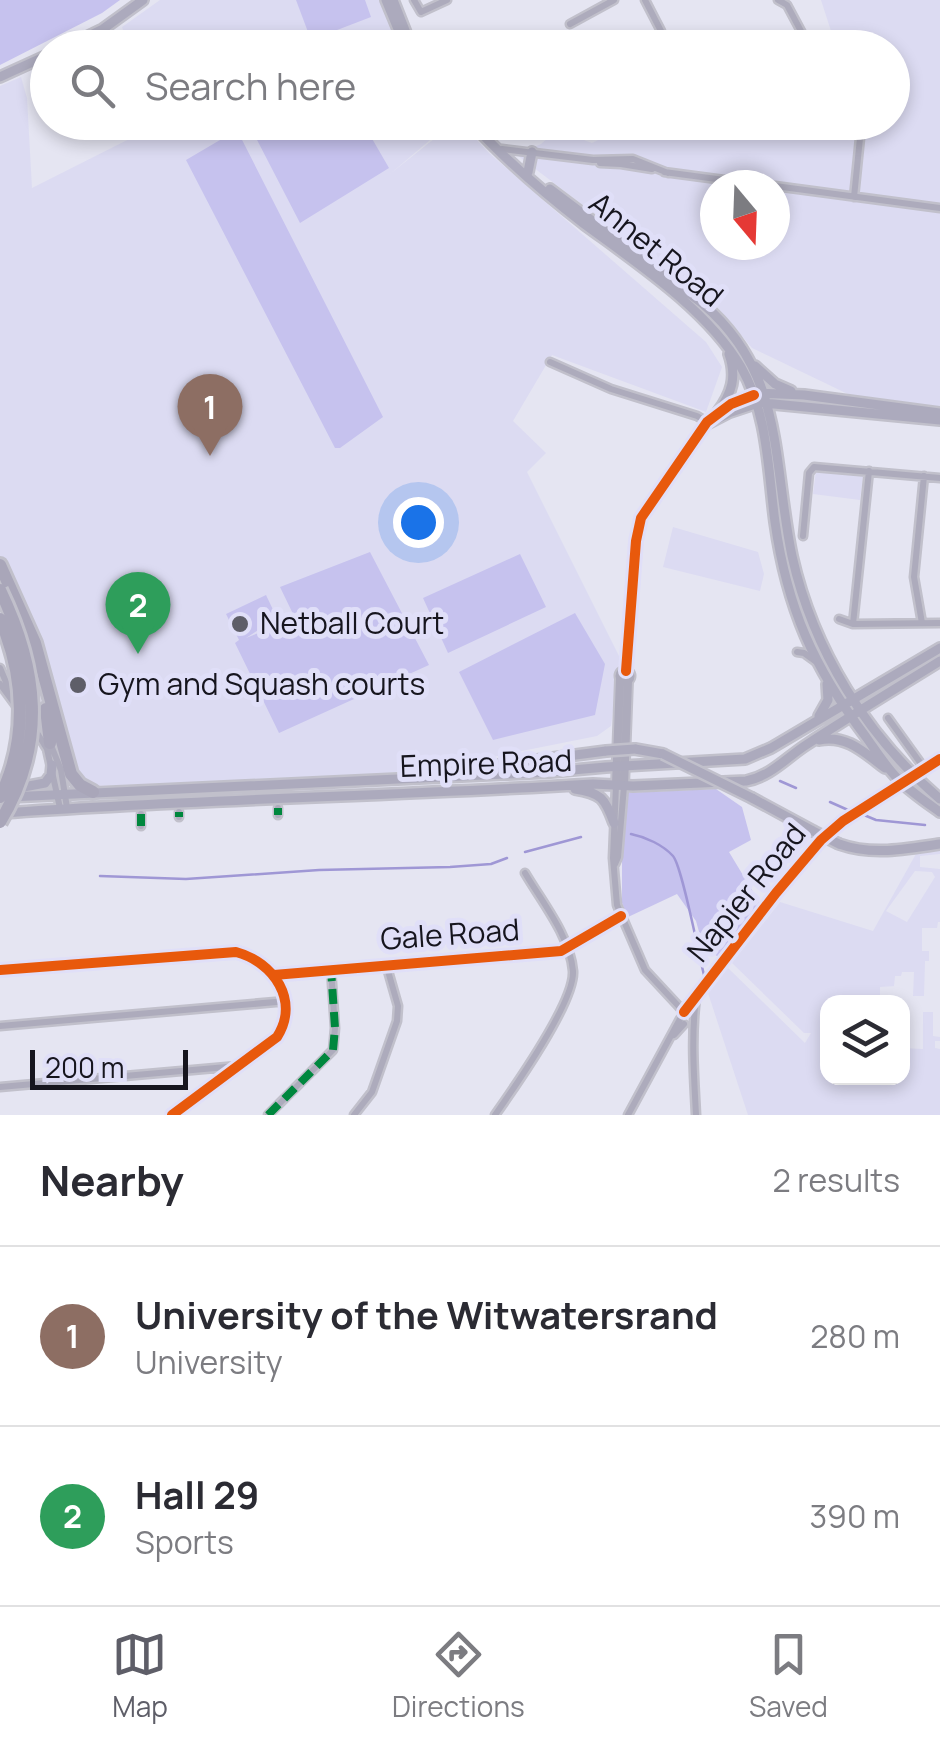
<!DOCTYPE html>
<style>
:root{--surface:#fff;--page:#f2f2f3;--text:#2b2b33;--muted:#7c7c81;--line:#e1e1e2;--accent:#5e5e68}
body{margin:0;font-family:Manrope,sans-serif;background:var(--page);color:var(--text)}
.controls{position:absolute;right:30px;bottom:30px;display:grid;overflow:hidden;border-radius:20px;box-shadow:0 5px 15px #0003}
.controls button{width:90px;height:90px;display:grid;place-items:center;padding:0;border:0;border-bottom:2px solid var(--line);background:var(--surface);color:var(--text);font:50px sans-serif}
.compass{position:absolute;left:700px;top:170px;width:90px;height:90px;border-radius:50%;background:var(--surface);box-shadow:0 5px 15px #0003;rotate:161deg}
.scale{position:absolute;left:30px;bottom:25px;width:158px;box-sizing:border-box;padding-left:10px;border:5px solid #16151e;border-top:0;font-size:28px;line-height:35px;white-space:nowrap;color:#16151e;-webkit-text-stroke:8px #e0dff8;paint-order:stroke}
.you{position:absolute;left:418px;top:522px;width:35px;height:35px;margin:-25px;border:8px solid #fff;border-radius:50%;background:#1a73e8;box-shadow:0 0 0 15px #1a73e833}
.badge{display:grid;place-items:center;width:65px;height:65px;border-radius:50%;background:var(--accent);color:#fff;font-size:32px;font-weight:700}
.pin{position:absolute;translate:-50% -82px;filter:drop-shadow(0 2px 5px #0008)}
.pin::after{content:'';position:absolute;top:52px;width:35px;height:30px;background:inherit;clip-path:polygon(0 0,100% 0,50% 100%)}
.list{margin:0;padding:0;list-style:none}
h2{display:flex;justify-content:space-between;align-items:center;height:130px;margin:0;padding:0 40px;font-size:42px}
h2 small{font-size:32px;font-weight:400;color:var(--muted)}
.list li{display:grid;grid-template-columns:65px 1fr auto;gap:30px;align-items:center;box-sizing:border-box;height:180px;padding:0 40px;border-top:2px solid var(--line)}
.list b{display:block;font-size:38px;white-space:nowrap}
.list p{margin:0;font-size:32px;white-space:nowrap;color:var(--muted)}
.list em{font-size:32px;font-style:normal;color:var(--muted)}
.icon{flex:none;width:55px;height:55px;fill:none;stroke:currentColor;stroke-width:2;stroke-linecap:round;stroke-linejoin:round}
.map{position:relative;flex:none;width:940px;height:1115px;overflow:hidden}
.search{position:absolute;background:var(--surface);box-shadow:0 5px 15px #0003;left:30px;right:30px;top:30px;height:110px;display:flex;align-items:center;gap:25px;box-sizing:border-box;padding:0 35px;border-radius:55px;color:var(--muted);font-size:38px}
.sheet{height:490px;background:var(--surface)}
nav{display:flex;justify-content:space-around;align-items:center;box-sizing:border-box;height:140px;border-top:2px solid var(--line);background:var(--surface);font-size:28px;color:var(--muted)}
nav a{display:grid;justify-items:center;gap:5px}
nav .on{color:var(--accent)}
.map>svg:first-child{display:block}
</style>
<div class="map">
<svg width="940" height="1115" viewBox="0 0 940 1115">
<rect width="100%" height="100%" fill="#e5e5f2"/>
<!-- built -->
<path fill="#dcdbf2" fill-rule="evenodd" d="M160,0H383L402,47H129L122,27Z
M821,0H940V407L852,396L752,348L717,307L517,155L541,144L557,130L592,143L604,137L609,123L892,122V48L846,47L831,31ZM715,185H775V245H715Z
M21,77L27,98L32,188L155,126V123H450L390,174L454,123H461L489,153L706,342L722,367L706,412L552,355L513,421L546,453L527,472L620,658L611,726L597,736L482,759L374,775L95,786L81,777L34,623L0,564V86Z
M816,471L863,476L860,500L813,494Z
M673,527L758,552L764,574L760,591L663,567Z
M940,850V854L920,856V867L940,869V922H938L937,928H922V951H929V961H925L924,996H913L914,972H902L901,976H895L894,986L880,987V1001L895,1002H828V1078H902L903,1048L923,1049V1012H933V1036L940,1037V1041H935V1048L940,1049V1115H748L708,993L728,968L805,1043L811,1033H804L732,963L780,902L873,931L917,852ZM915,871L932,872L935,877L907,922L886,911Z"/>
<!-- green -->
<path fill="#c6c2ee" d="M0,0H120L102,13L0,65Z
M296,0H365L371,17L311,40Z
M283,123H363L389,168L300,223L255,136Z
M237,130L383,417L340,448H335L186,160Z
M370,552L429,665L279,733L235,643L239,640L226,614L266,595L277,618L246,638L295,618L280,587Z
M520,554L546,607L448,653L423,598Z
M575,613L605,664L595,715L493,740L459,672Z
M716,789L742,807L751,840L729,852L761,905L721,959L703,946L696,921L677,894L628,917L622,903V793Z"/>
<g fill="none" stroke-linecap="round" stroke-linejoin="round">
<!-- stream -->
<path stroke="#9f97d5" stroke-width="2.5" d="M780,781L796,788
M830,802L848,810
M864,815L876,820L925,825
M631,834C646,837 663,845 673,856C682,866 699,956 704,975
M525,852L581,837
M100,876L186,879L319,870L450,867L491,864L507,858"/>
<!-- minor casing -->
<g stroke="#c1c0cb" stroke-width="11">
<path id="minor" d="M414,0L421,12L447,0
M645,0L661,31
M778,0L787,5L810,48
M570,24L614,0
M498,151L502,149L593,160L633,159L668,173
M600,163L621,164L652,169
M664,172L762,185
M775,186L940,208
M854,197L860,138L855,122
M550,362L611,389L697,416L707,422
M803,536L809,473L814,467L940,478
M839,619L853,624L940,623
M922,623L914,577L924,476
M853,624L869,471
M797,652L804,653L815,661
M0,668L8,687L15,697
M0,684L17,707
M888,718L924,768
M34,728L47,749L60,808
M50,743L61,770L67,808
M616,785L613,858L617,905L645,970L684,1012
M278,808V815
M179,812V817
M141,814V826
M615,864L618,857L624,786
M0,970L236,952C274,962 300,1001 277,1037L172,1115
M274,975L561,951L621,916
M696,998C691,1037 694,1075 696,1115
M686,1011L776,893L821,840L843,821L940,759
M0,1026L287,1001
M674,1035L684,1024
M0,1087L238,1066
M268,1115L333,1050L335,1028L331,969
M354,1115L372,1092L397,1021L398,1006L386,964
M495,1115C514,1088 575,1002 573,971C570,936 542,902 525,873
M628,1115L680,1019"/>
</g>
<!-- tertiary casing -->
<g stroke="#c1c0cb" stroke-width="12">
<path id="tertiary" d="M705,426L730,413L757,404
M619.5 676a5.5 5.5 0 1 1 11 0a5.5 5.5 0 1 1-11 0Z
M626,671L636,541L641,518L707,422L731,404L754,395
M616,785L620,679
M624,786L628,681"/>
</g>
<!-- secondary casing -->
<g stroke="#c1c0cb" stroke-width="14">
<path id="secondary" d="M386,0L406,48
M393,0L412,48
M64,48L103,29L143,0
M0,77L48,55
M471,122C505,160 544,193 584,224C637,263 708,310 741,367C768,414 768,470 775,522C787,608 814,668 866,737C876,751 886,767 898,779C911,792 926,802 940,812
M528,172L532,152
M550,189L703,304C785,374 772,461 792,556C813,650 867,737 940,799
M755,366L775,384L791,391
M759,393L804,395L940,413
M764,403L940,420
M718,412C732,393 737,377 729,354
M819,716L828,700L827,684
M819,740C846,734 865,753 885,768
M635,749L663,754
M446,772L606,751
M13,789L45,783L51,775L52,765
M575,789C601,793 605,798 614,823
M9,797L550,772L606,767L745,759L771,748L940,648
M752,798L813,831
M3,813C199,799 396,796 593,784L633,786L746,781C771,776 786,758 806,745C850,716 895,689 940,661
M839,844C873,856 905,849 940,844"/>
</g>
<!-- motorway casing -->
<g stroke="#c1c0cb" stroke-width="18">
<path id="motorway" d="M0,565L35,643L71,774L80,785L93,792
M46,709L50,743"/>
</g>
<!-- minor -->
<use href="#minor" stroke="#adabbc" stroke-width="6"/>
<!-- tertiary -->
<use href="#tertiary" stroke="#adabbc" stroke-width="8"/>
<!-- secondary -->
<use href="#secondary" stroke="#acaabd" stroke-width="9"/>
<!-- motorway -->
<use href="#motorway" stroke="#a9a6b9" stroke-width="12"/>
<!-- secondary-bridge casing -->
<g stroke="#c1c0cb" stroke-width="14" stroke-linecap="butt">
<path id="secondary-bridge" d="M606,751L635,749
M663,754L752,798
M813,831L839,844"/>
</g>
<!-- motorway-bridge casing -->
<g stroke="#c1c0cb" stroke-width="18" stroke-linecap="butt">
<path id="motorway-bridge" d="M0,590C38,669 47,744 0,822
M0,619C25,676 28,741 0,797"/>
</g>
<!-- secondary-bridge -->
<use href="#secondary-bridge" stroke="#acaabd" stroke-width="9"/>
<!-- motorway-bridge -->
<use href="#motorway-bridge" stroke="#a9a6b9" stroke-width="12"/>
<!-- quiet -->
<path stroke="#00873e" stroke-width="8" stroke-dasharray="15 8" stroke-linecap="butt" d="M278,808V815
M179,812V817
M141,814V826
M268,1115L333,1050L335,1028L331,969"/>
<!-- cycleway casing -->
<g stroke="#e0dff8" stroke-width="16">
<path id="cycleway" d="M626,671L636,541L641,518L707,422L731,404L754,395
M0,970L236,952C274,962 300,1001 277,1037L172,1115
M274,975L561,951L621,916
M684,1012L776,893L821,840L843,821L940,759"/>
</g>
<!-- cycleway -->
<use href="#cycleway" stroke="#e8590c" stroke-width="10"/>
</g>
<!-- markers -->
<g fill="#5e5e68" stroke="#e0dff8" stroke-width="4">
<circle cx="240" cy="624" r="10"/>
<circle cx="78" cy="685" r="10"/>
</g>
<g text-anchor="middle" stroke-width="10" stroke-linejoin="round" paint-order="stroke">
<!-- street labels -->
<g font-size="30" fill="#16151e" stroke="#e0dff8">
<text transform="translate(656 250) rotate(39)" y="10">Annet Road</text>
<text transform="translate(486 764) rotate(-2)" y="10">Empire Road</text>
<text transform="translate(747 893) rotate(-51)" y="10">Napier Road</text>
<text transform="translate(450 935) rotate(-4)" y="10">Gale Road</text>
</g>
<!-- poi labels -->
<g font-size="30" fill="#16151e" stroke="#e0dff8" text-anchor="start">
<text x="260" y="634">Netball Court</text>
<text x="98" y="695">Gym and Squash courts</text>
</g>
</g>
</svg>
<div class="controls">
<button><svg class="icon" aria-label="layers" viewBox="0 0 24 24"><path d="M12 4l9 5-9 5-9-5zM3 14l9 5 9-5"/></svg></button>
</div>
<svg class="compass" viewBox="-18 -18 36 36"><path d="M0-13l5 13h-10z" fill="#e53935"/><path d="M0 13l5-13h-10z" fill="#7c7c81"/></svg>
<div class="scale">200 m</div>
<div class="you"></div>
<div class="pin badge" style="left:210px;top:456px;background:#8d6e63">1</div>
<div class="pin badge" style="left:138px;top:654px;background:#2e9e5b">2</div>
<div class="search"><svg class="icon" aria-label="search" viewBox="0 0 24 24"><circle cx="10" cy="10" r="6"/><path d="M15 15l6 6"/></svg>Search here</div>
</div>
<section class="sheet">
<h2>Nearby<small>2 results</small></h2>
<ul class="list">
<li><span class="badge" style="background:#8d6e63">1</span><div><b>University of the Witwatersrand</b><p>University</p></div><em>280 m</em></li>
<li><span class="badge" style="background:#2e9e5b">2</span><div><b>Hall 29</b><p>Sports</p></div><em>390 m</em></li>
</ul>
</section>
<nav>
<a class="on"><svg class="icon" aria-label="map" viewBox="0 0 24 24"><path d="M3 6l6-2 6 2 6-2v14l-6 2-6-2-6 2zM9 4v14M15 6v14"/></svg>Map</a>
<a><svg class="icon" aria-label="directions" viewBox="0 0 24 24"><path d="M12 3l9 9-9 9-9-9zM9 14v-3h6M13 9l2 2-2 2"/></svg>Directions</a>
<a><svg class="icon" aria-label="saved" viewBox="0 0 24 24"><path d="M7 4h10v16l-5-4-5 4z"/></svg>Saved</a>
</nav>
